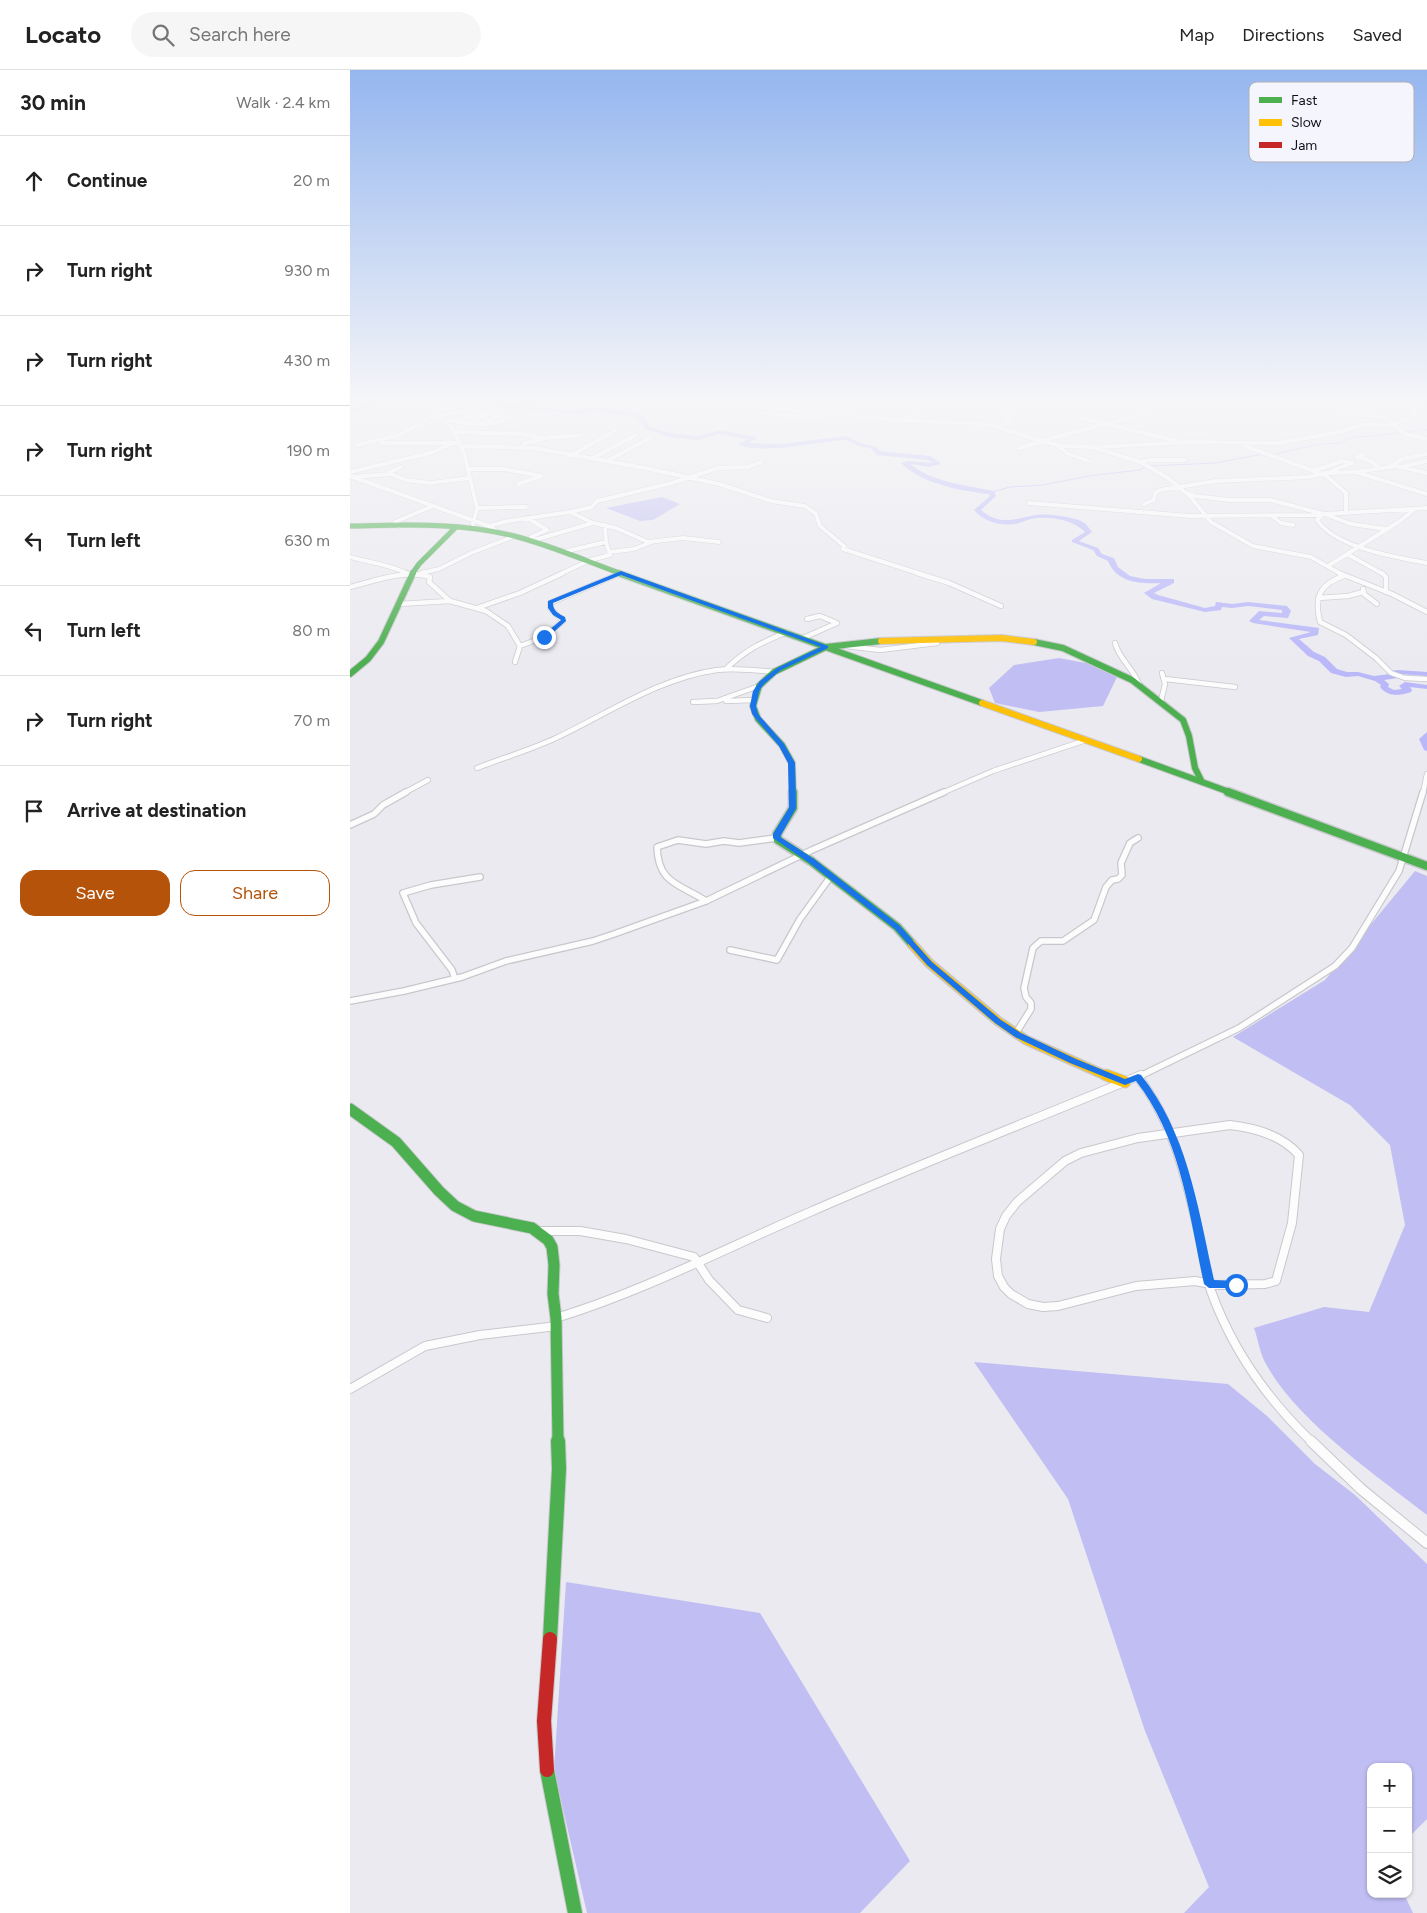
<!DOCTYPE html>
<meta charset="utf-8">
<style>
:root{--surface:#fff;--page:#f6f6f6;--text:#222;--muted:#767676;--line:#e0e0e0;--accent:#b45309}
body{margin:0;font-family:Figtree,sans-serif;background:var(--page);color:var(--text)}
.controls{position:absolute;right:15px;bottom:15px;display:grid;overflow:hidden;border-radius:10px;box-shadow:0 1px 4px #0004}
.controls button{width:45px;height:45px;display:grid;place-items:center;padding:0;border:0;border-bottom:1px solid var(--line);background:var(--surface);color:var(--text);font:25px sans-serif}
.stop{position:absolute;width:15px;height:15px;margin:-11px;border:4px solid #1a73e8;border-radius:50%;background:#fff}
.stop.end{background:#1a73e8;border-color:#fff;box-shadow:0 1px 5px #0008}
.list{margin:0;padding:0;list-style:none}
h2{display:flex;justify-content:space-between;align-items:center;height:65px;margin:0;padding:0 20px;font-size:21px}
h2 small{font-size:16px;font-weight:400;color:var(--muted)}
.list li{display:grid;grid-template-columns:32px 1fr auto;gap:15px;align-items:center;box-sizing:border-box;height:90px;padding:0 20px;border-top:1px solid var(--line)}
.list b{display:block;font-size:19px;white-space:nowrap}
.list em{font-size:16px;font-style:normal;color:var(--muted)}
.actions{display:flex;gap:10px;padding:15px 20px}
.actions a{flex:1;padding:11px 0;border:1px solid var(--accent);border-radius:15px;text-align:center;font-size:18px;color:var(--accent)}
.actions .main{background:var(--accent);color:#fff}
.icon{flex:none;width:28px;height:28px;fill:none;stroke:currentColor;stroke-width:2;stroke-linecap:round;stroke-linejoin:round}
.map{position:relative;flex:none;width:1077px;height:1843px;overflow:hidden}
header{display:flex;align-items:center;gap:30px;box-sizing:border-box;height:70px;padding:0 25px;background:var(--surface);border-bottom:1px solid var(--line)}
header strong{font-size:24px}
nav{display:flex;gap:28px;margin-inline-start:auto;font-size:18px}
.search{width:350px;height:45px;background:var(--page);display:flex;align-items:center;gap:12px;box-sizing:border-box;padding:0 18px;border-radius:28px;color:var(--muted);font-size:19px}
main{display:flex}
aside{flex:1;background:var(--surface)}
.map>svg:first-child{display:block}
</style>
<header>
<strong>Locato</strong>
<div class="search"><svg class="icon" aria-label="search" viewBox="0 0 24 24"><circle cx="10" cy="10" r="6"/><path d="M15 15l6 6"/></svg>Search here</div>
<nav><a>Map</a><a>Directions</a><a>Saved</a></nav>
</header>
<main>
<aside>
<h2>30 min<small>Walk · 2.4 km</small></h2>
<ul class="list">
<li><svg class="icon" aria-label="ahead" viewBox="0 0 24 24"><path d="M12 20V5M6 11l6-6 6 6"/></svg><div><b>Continue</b></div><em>20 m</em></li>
<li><svg class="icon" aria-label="right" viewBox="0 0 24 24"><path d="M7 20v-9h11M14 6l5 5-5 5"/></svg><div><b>Turn right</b></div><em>930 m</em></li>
<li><svg class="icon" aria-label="right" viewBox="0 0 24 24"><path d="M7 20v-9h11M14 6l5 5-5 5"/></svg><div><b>Turn right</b></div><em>430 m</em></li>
<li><svg class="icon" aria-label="right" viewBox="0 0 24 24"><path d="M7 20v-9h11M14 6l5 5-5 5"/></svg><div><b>Turn right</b></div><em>190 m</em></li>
<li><svg class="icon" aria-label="left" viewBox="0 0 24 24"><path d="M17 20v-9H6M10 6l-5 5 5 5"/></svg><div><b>Turn left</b></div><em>630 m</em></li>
<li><svg class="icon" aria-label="left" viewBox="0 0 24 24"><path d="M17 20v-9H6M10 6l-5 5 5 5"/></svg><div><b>Turn left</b></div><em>80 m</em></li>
<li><svg class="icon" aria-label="right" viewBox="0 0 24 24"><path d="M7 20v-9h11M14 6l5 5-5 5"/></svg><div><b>Turn right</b></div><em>70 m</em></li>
<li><svg class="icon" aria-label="arrive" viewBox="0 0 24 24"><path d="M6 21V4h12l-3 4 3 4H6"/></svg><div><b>Arrive at destination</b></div></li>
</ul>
<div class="actions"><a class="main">Save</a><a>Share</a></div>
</aside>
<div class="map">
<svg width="1077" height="1843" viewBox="0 0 1077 1843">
<rect width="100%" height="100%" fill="#eaeaf0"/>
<!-- forest -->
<path fill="#c0bef3" d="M312,427L330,434L303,450L290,451L256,438Z
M709,588L741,594L768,605L753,636L689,642L645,633L639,618L664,595Z
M1065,801L1077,806V1445C1026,1405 947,1351 916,1294C910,1284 908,1269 904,1258L974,1237L1019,1242L1055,1155L1040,1075L1000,1035L883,967L975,910Z
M624,1292L878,1314L917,1346L965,1394L1005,1425L1077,1494V1749L1058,1768V1697H1021V1824H1054L1063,1843H834L859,1817L795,1661L718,1429Z
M216,1512L410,1543L560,1791L510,1843H237L204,1700Z"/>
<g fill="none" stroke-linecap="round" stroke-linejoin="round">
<!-- stream -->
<path stroke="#bab8f9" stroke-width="1" d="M921,385L969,374L990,373L1000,368L1077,360
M801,396L865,393L914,384
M642,422L660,417L693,415L739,406L789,400L796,397"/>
<!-- river -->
<path fill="#bab8f9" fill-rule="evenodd" d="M17,334H23L21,337L0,344V340Z
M145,334L227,341L242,337L288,343L294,347L300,357L320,363L348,366L370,360L406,367V369L398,373L431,374L497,366L510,373L526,377L529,381L580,386L590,392V394L580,397L560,394C584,413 616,415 644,421L646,426L631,440C649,456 664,449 686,445C695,443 723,447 731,451C736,453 739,458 742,462L729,471L748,478L752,484L764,488L768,497L780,506L795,509H824V513L804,523L808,525L855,538L865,536L866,532L882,534L898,532L937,536L941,541L938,548L914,546L909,550L969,558L968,565L949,569L964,582L975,587L987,599L997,602H1008L1024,606L1040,604L1041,601L1048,600L1077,602V606L1049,604L1048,608L1034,610L1039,614L1038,617L1044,620L1052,619L1049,616L1055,612L1077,615V619L1060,617L1062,620L1061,622C1049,626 1038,627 1030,617L1031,615L1025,611L1008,606L996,607L981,603L969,591L958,586L939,568L961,562L903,553L899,551L909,541L932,543V540L898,536L882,538L872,537L871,540L855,542L802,529L794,523L811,513C790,514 767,513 758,491L747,486L743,480L722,472V470L735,462C724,451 704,447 688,448C681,448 673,452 666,454C650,456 634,452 624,440L640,426L639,424C611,421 572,414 551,393L558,391L583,393L578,390L527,385L522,379L506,375L496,370C470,371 409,386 388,374L398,369L370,364L348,370L319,367L296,359L286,347L242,341L227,345L221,343L155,338Z
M1077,662V681L1074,680L1069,669Z"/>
<!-- street-far4 casing -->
<g stroke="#c8c8cc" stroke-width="5">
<path id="street-far4" d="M74,334L102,357L114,383L127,438L123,454
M269,334L289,341
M377,334L559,351L638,354L694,372L714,376L742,377L790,392L818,408L836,423L845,426L879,430H920L974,444L1077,438
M630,334L663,345L657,347L659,351L647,357
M983,334L990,338L991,343L1035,347L1055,364L1077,369
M77,335L89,334
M83,340L121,334
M122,340L137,334
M398,340L435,346L477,347
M438,340L449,334
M729,348C761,354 793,364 825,370
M558,350L556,348L574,340L561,334
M107,351L130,343
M116,353L137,345
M132,353L153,345
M104,362L172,364L195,368
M690,371L832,334
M31,373H109
M173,374L195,368L230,365
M7,375L49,365L84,346L117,341L161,347C140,359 119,354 96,350
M110,376L184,378L295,398L369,414L421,431L455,436L466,444L470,456L494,476L493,479L571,504
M708,376L717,383L738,391
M895,376L975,405L996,423V443
M749,377L839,372L928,373L985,363L1012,355H1042L1060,348L1067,342L1064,338L1052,334
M669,378L691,372
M1013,385L1007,387L1021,391L1030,399
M220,386L266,360
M241,389L286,365
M257,391L300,368
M791,392L800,390H835
M1041,396L1052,389L1077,384
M1055,396L1077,391
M117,399H154L191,406L168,414
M963,401L992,391L1002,393L981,401
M0,402L80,383L101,374
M38,403L51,397
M1009,403L1077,424
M0,406L139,456L145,460
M3,407L41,404L56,410L81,413L119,408
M839,425L861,452L903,476L961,487L991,504
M679,433L840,446L967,445
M794,434L804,430L805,423L810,420L866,411L959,407L975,403L1006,402L1046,396L1077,403
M127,438L176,437
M973,444L967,450C986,478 1045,487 1077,493
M977,445L1001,454L1036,459
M923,447L931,453L943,455
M178,448L197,460L181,467
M49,456L45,455V452L83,436
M139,456L158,451L220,442
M181,471L243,453
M369,472L333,468L298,472L266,458L243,453L220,442L242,437L247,431L322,413L368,398L398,397L411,392
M213,482L256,472L255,455
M260,482L284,479L302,472
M997,484L1033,504
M0,487C20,493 40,494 58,504
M237,491L260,485L256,472
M978,496L1050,451L1065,439
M71,503L89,499L121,483L165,466
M210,504L238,491
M268,504L271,503"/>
</g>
<!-- street-far3 casing -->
<g stroke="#c8c8cc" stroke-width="6">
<path id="street-far3" d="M56,503L60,505
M567,503L599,513L651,536
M989,503L1042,524L1077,542
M1032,503L1036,507V522
M994,506C969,514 964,528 970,552L996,565L1026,588L1041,603L1055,608L1077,609
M0,517C24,511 55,499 80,507L79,512L100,531
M1013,519L1014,524L1027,534
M968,528L998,526L1013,522
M49,534L100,531L136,541L158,556L170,576
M127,538L170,523L213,503
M453,568L487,553L470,546L457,549
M765,573C769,589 783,598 789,614
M496,576L530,580L587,573
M165,592L170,576L194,567L213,551L200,538V533L271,503
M377,598C398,578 411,573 437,562
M815,609L885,617
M376,631L404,630
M811,631L815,614L812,603
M343,632L367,631L409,616
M127,698C153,688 180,680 206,668C257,644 309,608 367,600C386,598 405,600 424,602
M54,723L78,710
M592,723L643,701L736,670
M1073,723L1077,704"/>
</g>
<!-- street-far2 casing -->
<g stroke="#c8c8cc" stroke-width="8">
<path id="street-far2" d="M0,755L24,744L33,735L56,722
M356,831C330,814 308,814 307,777L328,770L356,774L374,771L389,773L426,768
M380,880L427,890L450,849L481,806
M105,909L102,900L66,853L53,823L81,815L130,807
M0,931L54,921L112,907L156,891L243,871L264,864L356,831L462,780L594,722
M666,963L681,939V933L676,927L674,918L683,878L691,871H713L744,850L756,817L762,810L768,809L772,805L771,793L780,773L788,768
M788,1007L889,958L985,896L1002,878L1049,801L1073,722"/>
</g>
<!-- street-far1 casing -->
<g stroke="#c8c8cc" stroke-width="10">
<path id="street-far1" d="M788,1007C826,1056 837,1113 851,1173C854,1189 856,1206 861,1221C882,1279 918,1330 962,1372
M880,1055C906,1058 932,1065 949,1085L942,1153L926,1211L915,1214L866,1215L845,1211L786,1216L708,1236L693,1237L678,1234L661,1224L654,1217L648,1206L646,1189L650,1159L656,1146L667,1132L715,1091L731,1083L788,1068Z
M191,1161H230L276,1169L344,1187L359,1210L388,1240L417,1248
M206,1248C294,1221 376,1178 460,1142C569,1094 681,1051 791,1005
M0,1319L75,1276L130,1265L207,1256"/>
</g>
<!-- street casing -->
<g stroke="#c8c8cc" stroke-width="12">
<path id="street" d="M961,1371L1011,1419L1077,1473"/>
</g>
<!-- fast-far4 casing -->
<g stroke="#c8c8cc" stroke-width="6">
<path id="fast-far4" d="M0,456C54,455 110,452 164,466C200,475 236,491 272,504
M62,504L69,494L106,457"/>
</g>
<!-- fast-far3 casing -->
<g stroke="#c8c8cc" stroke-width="8">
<path id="fast-far3" d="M268,503L632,633
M684,572L713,578L782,610L833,650L839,666L845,698L852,712
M0,604L18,589L31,572L63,503
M789,689L882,723
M443,723L442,693L432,675L408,649L403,636L409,616L424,602L476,577L531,571"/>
</g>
<!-- fast-far2 casing -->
<g stroke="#c8c8cc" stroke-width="11">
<path id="fast-far2" d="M443,722V738L427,764L428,770L461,791L547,857L562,874
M878,722L1077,796"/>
</g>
<!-- fast-far1 casing -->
<g stroke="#c8c8cc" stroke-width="13">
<path id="fast-far1" d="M0,1039L46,1072L89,1121L105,1136L124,1146L182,1158L198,1170L202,1177L204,1195L203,1224L206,1248L208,1372"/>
</g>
<!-- fast casing -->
<g stroke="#c8c8cc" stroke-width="16">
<path id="fast" d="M200,1569L209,1399L208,1371
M197,1700L225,1843"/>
</g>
<!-- slow-far2 casing -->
<g stroke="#c8c8cc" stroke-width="8">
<path id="slow-far2" d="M531,571L651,568L684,572
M632,633L789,689"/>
</g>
<!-- slow-far1 casing -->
<g stroke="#c8c8cc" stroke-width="11">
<path id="slow-far1" d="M562,874L579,893L648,951L676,970L759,1007"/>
</g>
<!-- slow casing -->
<g stroke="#c8c8cc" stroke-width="13">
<path id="slow" d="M756,1005L775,1012"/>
</g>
<!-- jam casing -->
<g stroke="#c8c8cc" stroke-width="16">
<path id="jam" d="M197,1700L194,1651L200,1569"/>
</g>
<!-- street-far4 -->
<use href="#street-far4" stroke="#fcfcfd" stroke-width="4"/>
<!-- street-far3 -->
<use href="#street-far3" stroke="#fcfcfd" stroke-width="4.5"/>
<!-- street-far2 -->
<use href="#street-far2" stroke="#fcfcfd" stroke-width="5.5"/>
<!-- street-far1 -->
<use href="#street-far1" stroke="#fcfcfd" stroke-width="8"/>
<!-- street -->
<use href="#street" stroke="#fcfcfd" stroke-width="10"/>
<!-- fast-far4 -->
<use href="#fast-far4" stroke="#4caf50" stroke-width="5"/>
<!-- fast-far3 -->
<use href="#fast-far3" stroke="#4caf50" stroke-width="6"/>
<!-- fast-far2 -->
<use href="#fast-far2" stroke="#4caf50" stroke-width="8"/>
<!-- fast-far1 -->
<use href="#fast-far1" stroke="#4caf50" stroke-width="11"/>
<!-- fast -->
<use href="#fast" stroke="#4caf50" stroke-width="14"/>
<!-- slow-far2 -->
<use href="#slow-far2" stroke="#ffc107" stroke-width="6"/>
<!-- slow-far1 -->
<use href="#slow-far1" stroke="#ffc107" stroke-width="8"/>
<!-- slow -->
<use href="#slow" stroke="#ffc107" stroke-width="11"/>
<!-- jam -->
<use href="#jam" stroke="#c62828" stroke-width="14"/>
</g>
<!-- sky -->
<linearGradient id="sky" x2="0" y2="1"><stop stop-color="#95b6ef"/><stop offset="0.56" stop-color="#f6f6f8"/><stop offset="1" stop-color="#f6f6f8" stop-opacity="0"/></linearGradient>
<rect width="1077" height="592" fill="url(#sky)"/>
<!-- route -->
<path fill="#1a73e8" d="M271,501L478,576V578L431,600L414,614L409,621L406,636L408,644L434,674L445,693L446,738L430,767L464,789L550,856L582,892L651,950L671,963L726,989L775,1009L788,1004L791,1005C838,1064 848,1138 864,1210L886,1211L891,1215L890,1218H859L854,1214C839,1144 831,1068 786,1011L775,1015L720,993L665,967L645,953L577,895L545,859L458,792L423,768V764L439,738L438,693L429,676L402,644L400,636L403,621L410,611L427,598L471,577L271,505L203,533C203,541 209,544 215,547L216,551L196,569H192V566L211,550L203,545L198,538V531Z"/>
<!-- legend -->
<rect x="899" y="12" width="165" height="80" rx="8" fill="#f5f5fe" stroke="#b0b0b8" stroke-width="1"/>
<rect x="909" y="27" width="23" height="6" fill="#4caf50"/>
<rect x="909" y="49" width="23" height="7" fill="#ffc107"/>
<rect x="909" y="72" width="23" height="6" fill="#c62828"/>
<g font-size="14" fill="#101014">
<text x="941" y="35">Fast</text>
<text x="941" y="57">Slow</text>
<text x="941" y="80">Jam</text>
</g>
</svg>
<div class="controls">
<button>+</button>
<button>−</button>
<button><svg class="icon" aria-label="layers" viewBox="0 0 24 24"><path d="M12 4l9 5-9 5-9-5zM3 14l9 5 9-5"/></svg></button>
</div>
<div class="stop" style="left:886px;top:1215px"></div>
<div class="stop end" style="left:194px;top:567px"></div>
</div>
</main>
